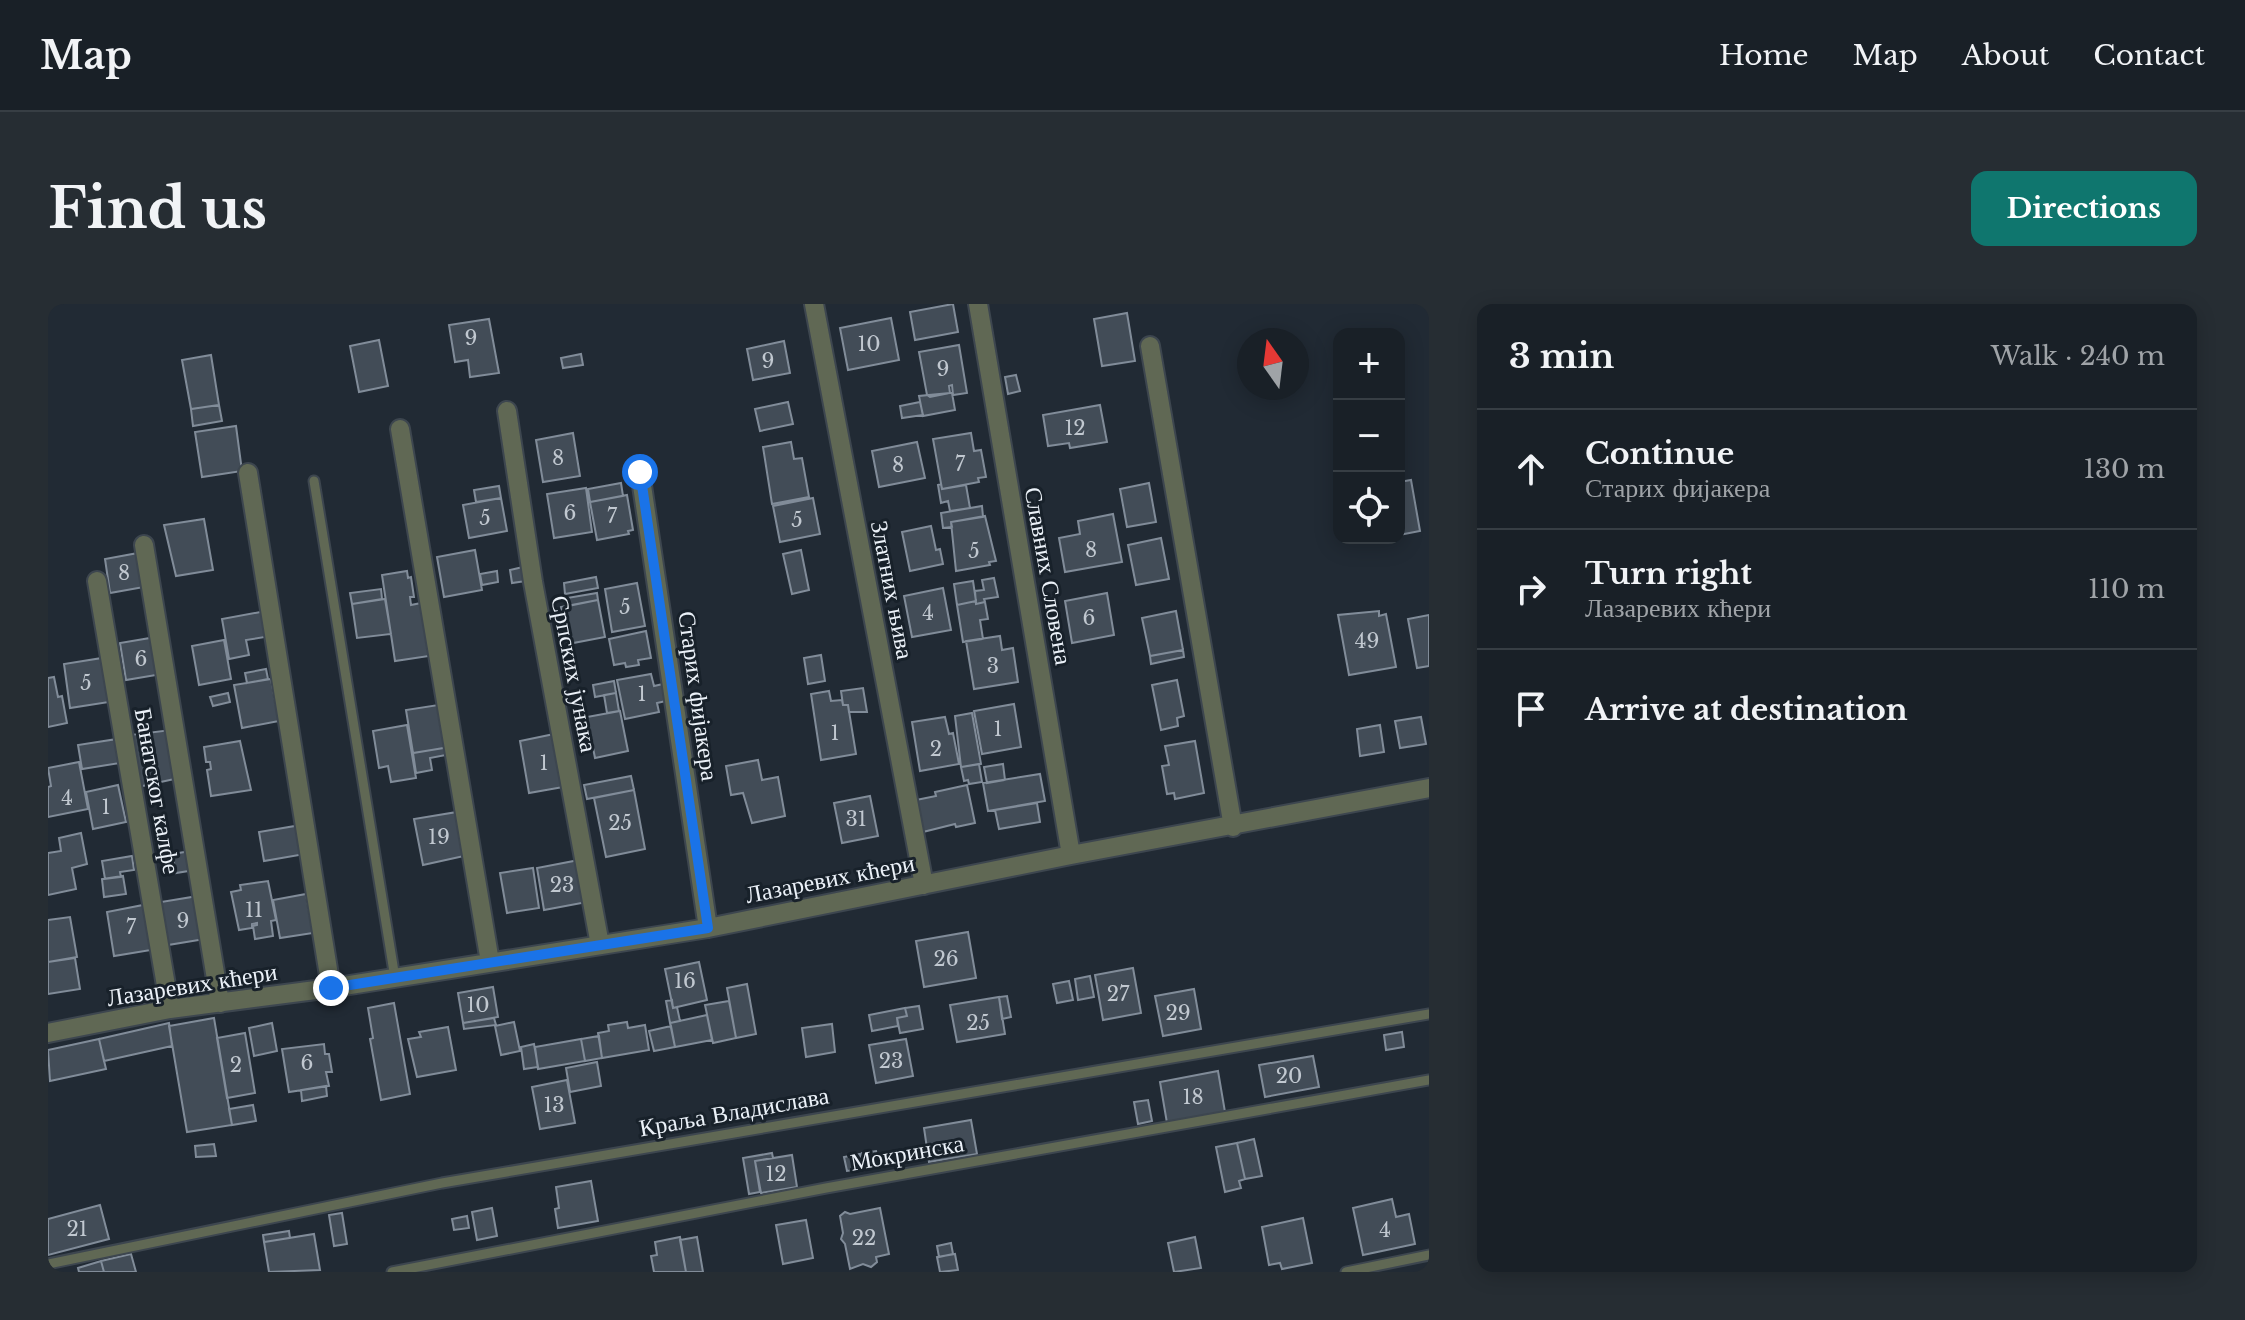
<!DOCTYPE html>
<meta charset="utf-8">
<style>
:root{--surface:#192027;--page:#262d33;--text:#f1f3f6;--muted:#9fa3a7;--line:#373e44;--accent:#0f766e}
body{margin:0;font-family:"Libre Baskerville",serif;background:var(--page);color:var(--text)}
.controls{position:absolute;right:24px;top:24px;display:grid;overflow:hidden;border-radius:16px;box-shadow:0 4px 20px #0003}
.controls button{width:72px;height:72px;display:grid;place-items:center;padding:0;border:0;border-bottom:2px solid var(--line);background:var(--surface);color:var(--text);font:40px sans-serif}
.compass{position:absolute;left:1189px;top:24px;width:72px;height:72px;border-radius:50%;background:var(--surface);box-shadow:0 4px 20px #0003;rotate:346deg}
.stop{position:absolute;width:24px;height:24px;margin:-18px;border:6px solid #1a73e8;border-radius:50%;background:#fff}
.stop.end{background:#1a73e8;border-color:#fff;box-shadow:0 2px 8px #0008}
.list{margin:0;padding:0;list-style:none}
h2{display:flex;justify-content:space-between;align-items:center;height:104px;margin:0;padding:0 32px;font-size:34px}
h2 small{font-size:26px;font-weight:400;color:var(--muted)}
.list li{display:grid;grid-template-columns:52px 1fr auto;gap:24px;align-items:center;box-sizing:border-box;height:120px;padding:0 32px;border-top:2px solid var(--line)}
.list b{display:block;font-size:30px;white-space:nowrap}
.list p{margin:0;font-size:26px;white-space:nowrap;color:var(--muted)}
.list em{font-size:26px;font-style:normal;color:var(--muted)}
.icon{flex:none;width:44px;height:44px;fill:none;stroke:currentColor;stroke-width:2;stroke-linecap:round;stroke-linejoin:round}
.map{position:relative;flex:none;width:1381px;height:968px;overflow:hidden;border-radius:16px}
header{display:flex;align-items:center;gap:48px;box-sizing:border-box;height:112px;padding:0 40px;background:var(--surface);border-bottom:2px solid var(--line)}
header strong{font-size:38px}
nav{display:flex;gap:44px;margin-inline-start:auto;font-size:28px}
.intro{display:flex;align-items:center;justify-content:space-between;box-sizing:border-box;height:192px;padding:0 48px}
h1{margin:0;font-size:56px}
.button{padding:20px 36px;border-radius:16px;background:var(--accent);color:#fff;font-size:28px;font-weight:700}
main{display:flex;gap:48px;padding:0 48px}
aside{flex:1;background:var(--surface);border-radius:16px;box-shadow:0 4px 20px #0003}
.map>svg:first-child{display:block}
</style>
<header>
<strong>Map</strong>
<nav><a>Home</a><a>Map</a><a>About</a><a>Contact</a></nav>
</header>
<div class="intro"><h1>Find us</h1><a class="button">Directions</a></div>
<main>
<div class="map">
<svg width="1381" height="968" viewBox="0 0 1381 968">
<rect width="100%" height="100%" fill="#212a34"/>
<!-- building -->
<path fill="#424c57" stroke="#818c99" stroke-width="2" d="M905,0L910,28L867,36L862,8Z
M1079,9L1087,57L1054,62L1046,15Z
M843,14L851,56L800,66L792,24Z
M441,15L451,69L422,73L420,56L407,58L401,21Z
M331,36L340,82L311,88L302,42Z
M736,37L742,69L705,76L699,45Z
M911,41L919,89L905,91L904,81L901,82L902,89L882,93L879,91L871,48Z
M533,50L535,61L515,64L513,54Z
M163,51L171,101L143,105L134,56Z
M968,71L972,87L960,90L957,73Z
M902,89H904L907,106L875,112L871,92Z
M740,98L745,120L712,127L707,105Z
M872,98L875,111L854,114L852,102Z
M171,101L174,117L145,122L143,105Z
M1052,101L1059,138L1022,144L1021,139L1000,142L995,111Z
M188,122L194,167L154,173L147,128Z
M525,129L532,172L495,178L488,136Z
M923,129L926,147L933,146L938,173L930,174L931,178L894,185L885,135Z
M743,138L746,155L754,154L761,193L724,200L715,143Z
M869,138L877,174L831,183L824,147Z
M1363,176L1372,227L1351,231V178Z
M573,179L575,192L542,198L540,185Z
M1101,179L1108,218L1079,223L1072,185Z
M893,180L894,185L918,181L922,204L902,207L900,197L893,199L890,181Z
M451,182L453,194L428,198L426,186Z
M538,184L544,228L506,234L499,190Z
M579,191L585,226L580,227L581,230L549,236L542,198Z
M453,194L459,227L421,234L415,201Z
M765,194L772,230L732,238L725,202Z
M934,202L935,213L903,218L904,223L895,224L893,209Z
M1065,210L1074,258L1017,268L1011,234L1032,230L1030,217Z
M937,212L948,257L941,258L942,261L908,267L903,218Z
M156,215L165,266L128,272L116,221Z
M883,222L888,246L892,245L895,260L862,267L854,228Z
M1113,234L1121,275L1088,281L1080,241Z
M427,246L434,286L396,293L389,253Z
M753,246L761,286L744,290L735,250Z
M90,249L96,283L62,289L57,255Z
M475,263L478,277L464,279L462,266Z
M359,267L360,274L363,273L366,293H362L363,301L373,299L381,352L347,357L334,271Z
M449,267L450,278L434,281L432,270Z
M548,273L550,284L517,290L516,279Z
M946,274L950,293L936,295L937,298L928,300L927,287L936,286L934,276Z
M925,277L928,297L909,301L906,280Z
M589,279L597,322L564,328L557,285Z
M895,284L903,326L864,333L856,292Z
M333,285L334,295L304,300L302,289Z
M549,289L550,296L520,302L519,294Z
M1059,289L1066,331L1024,339L1017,297Z
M337,295L343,330L309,334L304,300Z
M550,296L557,333L520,340L513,303Z
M928,297V300L937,298L940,315L932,316L935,335L915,338L909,301Z
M218,307L223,332L198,336L201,351L181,355L174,315Z
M1128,307L1135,346L1102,352L1094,314Z
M1331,307V312L1338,310L1348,363L1301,371L1290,311Z
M1381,311V362L1369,364L1360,315Z
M598,327L603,354L590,356L591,361L578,363L577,359L566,361L561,335Z
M952,332L954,346L965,344L970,378L926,385L918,337Z
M108,333L114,370L78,376L72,339Z
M176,336L183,375L151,381L144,342Z
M1135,346L1136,353L1103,360L1102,352Z
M773,351L777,377L760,380L756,354Z
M54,354L61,398L22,404L16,360Z
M218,365L220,375L199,379L197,369Z
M603,370L606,382L615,380L618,397L609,399L611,408L577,415L569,376Z
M6,373L10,393L14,392L19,419L0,423V374Z
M223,375L231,417L194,424L186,381Z
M1129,376L1136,412L1129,414L1130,422L1113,426L1104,381Z
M566,377L568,389L547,393L545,381Z
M815,384L819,408H801L800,401H795L793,387Z
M781,387L783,397L794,396L795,401H800L808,450L773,456L763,390Z
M180,389L182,398L165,402L162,393Z
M568,389L571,407L559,409L556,391Z
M966,400L973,443L934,450L926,407Z
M390,401L402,443L365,449L358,406Z
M572,407L580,447L547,454L539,413Z
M924,409L933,460L913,463L907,412Z
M897,413L901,430L905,429L911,460L872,467L864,418Z
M1373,413L1378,440L1352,444L1347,417Z
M359,421L368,474L343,478L340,462L331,464L325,427Z
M1332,421L1336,448L1312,452L1309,425Z
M123,426L131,474L90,483L82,431Z
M511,429L521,482L481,489L472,437Z
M69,435L72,459L34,465L30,441Z
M192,437L203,486L163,492L159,466L163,465L162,458H158L156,443Z
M1147,437L1156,489L1127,495L1126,489L1119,490L1114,462L1121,461L1117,442Z
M402,443L403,450L382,454L384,466L368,469L365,449Z
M710,456L714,476L730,473L737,512L704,519L695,489L683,491L678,462Z
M31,458L40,505L0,513V483L3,482L0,464Z
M931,460L934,478L921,480L920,476L916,477L913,463Z
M955,460L957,476L939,479L936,463Z
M992,470L997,497L940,507L935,479Z
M583,472L586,486L539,495L536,481Z
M70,481L78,518L45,525L38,488Z
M919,481L927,519L908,523L907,520L875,528L868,496L888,492L887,488Z
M586,486L597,545L558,553L546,494Z
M822,492L830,532L794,539L786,499Z
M989,499L992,518L951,525L947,506Z
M409,508L416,552L375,561L366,515Z
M253,521L257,550L216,557L211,528Z
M33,529L39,560L24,564L28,585L0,591V549L13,547L11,534Z
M143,547L147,566L128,569L124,550Z
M84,552L86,566L72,568L73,573L57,575L54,557Z
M531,556L539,598L496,606L489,564Z
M485,564L491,604L459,609L452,569Z
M75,572L78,590L56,593L54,575Z
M220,577L228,616L223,617L225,632L207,635L205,622L209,621V619L204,620V624L191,626L183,588L193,586L192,581Z
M258,590L265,629L232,634L225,596Z
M150,592L157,635L120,641L113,598Z
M95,601L98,617L106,629L100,630L103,646L66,652L59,608Z
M22,613L29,653L0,658V616Z
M920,628L928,674L876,683L868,637Z
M27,654L32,685L0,690V658Z
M651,658L659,696L625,704L617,665Z
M1085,664L1093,709L1055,716L1047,671Z
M1042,672L1046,693L1030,696L1027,675Z
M1021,677L1025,696L1009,699L1005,680Z
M699,680L708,730L688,734L679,684Z
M445,683L450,713L415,719L410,689Z
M1146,685L1153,725L1115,732L1107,692Z
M959,692L963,713L954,715L951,693Z
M951,693L957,730L909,738L902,701Z
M624,696L625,704L629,703L632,717L622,719L618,697Z
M681,697L688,734L665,739L657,701Z
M346,699L362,790L333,796L322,735L325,734L320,704Z
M871,702L875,725L852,729L849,714L859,712L857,704Z
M857,704L859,712L849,714L850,722L824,727L821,711Z
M659,711L664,736L627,743L622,719Z
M166,714L184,821L139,828L121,722Z
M446,714L448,721L416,725L415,719Z
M466,718L472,747L453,751L447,722Z
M579,718L580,724L597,721L601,746L554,754L550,729L561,727L560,721Z
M121,719L124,742L56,757L51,735Z
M224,719L229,747L206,752L201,724Z
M784,720L787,748L758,753L754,724Z
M623,722L627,743L606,747L601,727Z
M400,723L408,766L369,773L360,735L373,733L371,728Z
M1354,728L1356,743L1338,746L1336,731Z
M197,729L207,789L179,794L169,734Z
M551,732L554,754L537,757L533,735Z
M51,735L58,765L2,777L0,746Z
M533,735L537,757L490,765L487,743Z
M858,735L865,772L828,779L821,741Z
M276,740L277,750H281L284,768H278L281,782L241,788L234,745Z
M486,740L490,763L476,765L473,743Z
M1265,752L1271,783L1217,793L1211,761Z
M549,758L553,782L522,788L518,764Z
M1170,767L1177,808L1119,819L1112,778Z
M519,776L527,819L492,825L484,783Z
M278,782L279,792L254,797L253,786Z
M1100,796L1104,817L1090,820L1086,798Z
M205,801L208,817L184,821L181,805Z
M923,816L929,850L881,858L876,824Z
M1206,835L1214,872L1197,875L1189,839Z
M1189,839L1197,875L1191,877L1193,884L1177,888L1168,843Z
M166,840L168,852L148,853L147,842Z
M828,847L831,862L816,865L814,849Z
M724,849L725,854L707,857L712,888L701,890L695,854Z
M812,850L814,865L799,867L796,853Z
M744,851L749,883L713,889L707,857Z
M543,877L550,917L510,924L507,905L511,904L508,883Z
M1344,895L1348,913L1361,910L1367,940L1315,951L1305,904Z
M52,901L61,935L0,951V915Z
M444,904L449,932L429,936L424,908Z
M832,904L841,950L828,953L829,958L823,963L815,960L802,965L797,940L793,935L795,929L792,912L797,908L802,910Z
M294,909L299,940L286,942L281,911Z
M419,912L421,924L406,926L404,915Z
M1255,914L1264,959L1234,965L1232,959L1221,961L1214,923Z
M758,916L765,954L735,960L728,921Z
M241,927L242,934L216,938L215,931Z
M266,930L272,966L221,968L216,938Z
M632,933L638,968H606L603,952L609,951L607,938Z
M649,933L655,968H638L632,936Z
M1147,933L1153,964L1126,968L1120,939Z
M903,939L905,950L891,953L889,942Z
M83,950L88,968H56L53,957Z
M907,950L910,966L892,968L889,953Z
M53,957L56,968H31L30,964Z"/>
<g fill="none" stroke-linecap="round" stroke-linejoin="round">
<!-- service casing -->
<g stroke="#3d464f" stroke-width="13">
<path id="service" d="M266,177L347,674
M0,960L394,879L1381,710
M344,968L778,884L1381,776
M1298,968L1381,951"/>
</g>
<!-- minor casing -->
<g stroke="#3d464f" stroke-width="22">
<path id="minor" d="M766,0L876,581
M930,0L1023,551
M1102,42L1185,523
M459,107L485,278L552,641
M352,125L442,658
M592,168L660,624
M200,169L283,684
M96,241L172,699
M49,277L122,705
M0,729L122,705L283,684L660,624L1023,551L1381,484"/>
</g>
<!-- service -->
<use href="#service" stroke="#606854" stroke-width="9"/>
<!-- minor -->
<use href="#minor" stroke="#606854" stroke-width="18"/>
</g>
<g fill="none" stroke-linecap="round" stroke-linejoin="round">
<!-- route -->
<path stroke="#1a73e8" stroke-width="10" d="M283,684L660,624L592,168"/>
</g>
<g text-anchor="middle" stroke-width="6" stroke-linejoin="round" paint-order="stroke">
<!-- number labels -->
<g font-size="20" fill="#c1c8d0">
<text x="423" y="41">9</text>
<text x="821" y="47">10</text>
<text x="720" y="64">9</text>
<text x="895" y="72">9</text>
<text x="1027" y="131">12</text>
<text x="510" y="161">8</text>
<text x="912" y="167">7</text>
<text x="850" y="168">8</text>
<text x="522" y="216">6</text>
<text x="564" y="219">7</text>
<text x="437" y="221">5</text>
<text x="749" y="223">5</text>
<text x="1043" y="253">8</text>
<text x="926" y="254">5</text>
<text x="76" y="276">8</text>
<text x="577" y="310">5</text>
<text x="880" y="316">4</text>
<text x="1041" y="321">6</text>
<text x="1319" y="344">49</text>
<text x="93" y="362">6</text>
<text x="945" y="369">3</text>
<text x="38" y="386">5</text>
<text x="594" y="397">1</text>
<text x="950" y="432">1</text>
<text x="787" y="436">1</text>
<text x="888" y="452">2</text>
<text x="496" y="466">1</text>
<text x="19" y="501">4</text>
<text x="58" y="510">1</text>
<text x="808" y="522">31</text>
<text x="572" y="526">25</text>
<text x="391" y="540">19</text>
<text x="514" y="588">23</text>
<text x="206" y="613">11</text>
<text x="135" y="624">9</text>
<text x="83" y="630">7</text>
<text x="898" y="662">26</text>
<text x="637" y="684">16</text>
<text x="1070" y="697">27</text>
<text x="430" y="708">10</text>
<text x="1130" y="716">29</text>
<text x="930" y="726">25</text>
<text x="843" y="764">23</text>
<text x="259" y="766">6</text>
<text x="188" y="768">2</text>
<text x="1241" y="779">20</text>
<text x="1145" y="800">18</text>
<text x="506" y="808">13</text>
<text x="728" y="877">12</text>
<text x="29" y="932">21</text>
<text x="1337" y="933">4</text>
<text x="816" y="941">22</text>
</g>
<!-- street labels -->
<g font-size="24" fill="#ebf1f8" stroke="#18212a">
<text transform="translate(1000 272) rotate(80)" y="8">Славних Словена</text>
<text transform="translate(844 286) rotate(79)" y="8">Златних њива</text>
<text transform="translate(526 370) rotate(79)" y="8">Српских јунака</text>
<text transform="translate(650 392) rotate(82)" y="8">Старих фијакера</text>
<text transform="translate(109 487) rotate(80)" y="8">Банатског калфе</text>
<text transform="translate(782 575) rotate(-11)" y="8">Лазаревих кћери</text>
<text transform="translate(144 681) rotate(-9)" y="8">Лазаревих кћери</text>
<text transform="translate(686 808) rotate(-10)" y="8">Краља Владислава</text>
<text transform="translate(859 849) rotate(-10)" y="8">Мокринска</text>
</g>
</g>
</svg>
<div class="controls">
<button>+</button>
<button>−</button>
<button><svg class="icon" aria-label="locate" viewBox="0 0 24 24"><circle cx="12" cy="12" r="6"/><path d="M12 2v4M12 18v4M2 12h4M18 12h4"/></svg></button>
</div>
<svg class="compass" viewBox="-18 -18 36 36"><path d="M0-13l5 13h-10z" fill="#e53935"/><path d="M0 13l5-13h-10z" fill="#9fa3a7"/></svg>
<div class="stop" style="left:592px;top:168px"></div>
<div class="stop end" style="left:283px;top:684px"></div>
</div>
<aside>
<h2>3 min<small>Walk · 240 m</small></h2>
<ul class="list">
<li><svg class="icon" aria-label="ahead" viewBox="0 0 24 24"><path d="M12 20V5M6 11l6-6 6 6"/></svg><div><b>Continue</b><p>Старих фијакера</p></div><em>130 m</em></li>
<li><svg class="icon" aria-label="right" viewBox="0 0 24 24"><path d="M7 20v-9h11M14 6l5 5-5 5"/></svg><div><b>Turn right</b><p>Лазаревих кћери</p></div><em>110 m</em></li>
<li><svg class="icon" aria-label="arrive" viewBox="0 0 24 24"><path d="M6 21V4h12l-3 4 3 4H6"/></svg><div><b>Arrive at destination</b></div></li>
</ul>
</aside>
</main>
